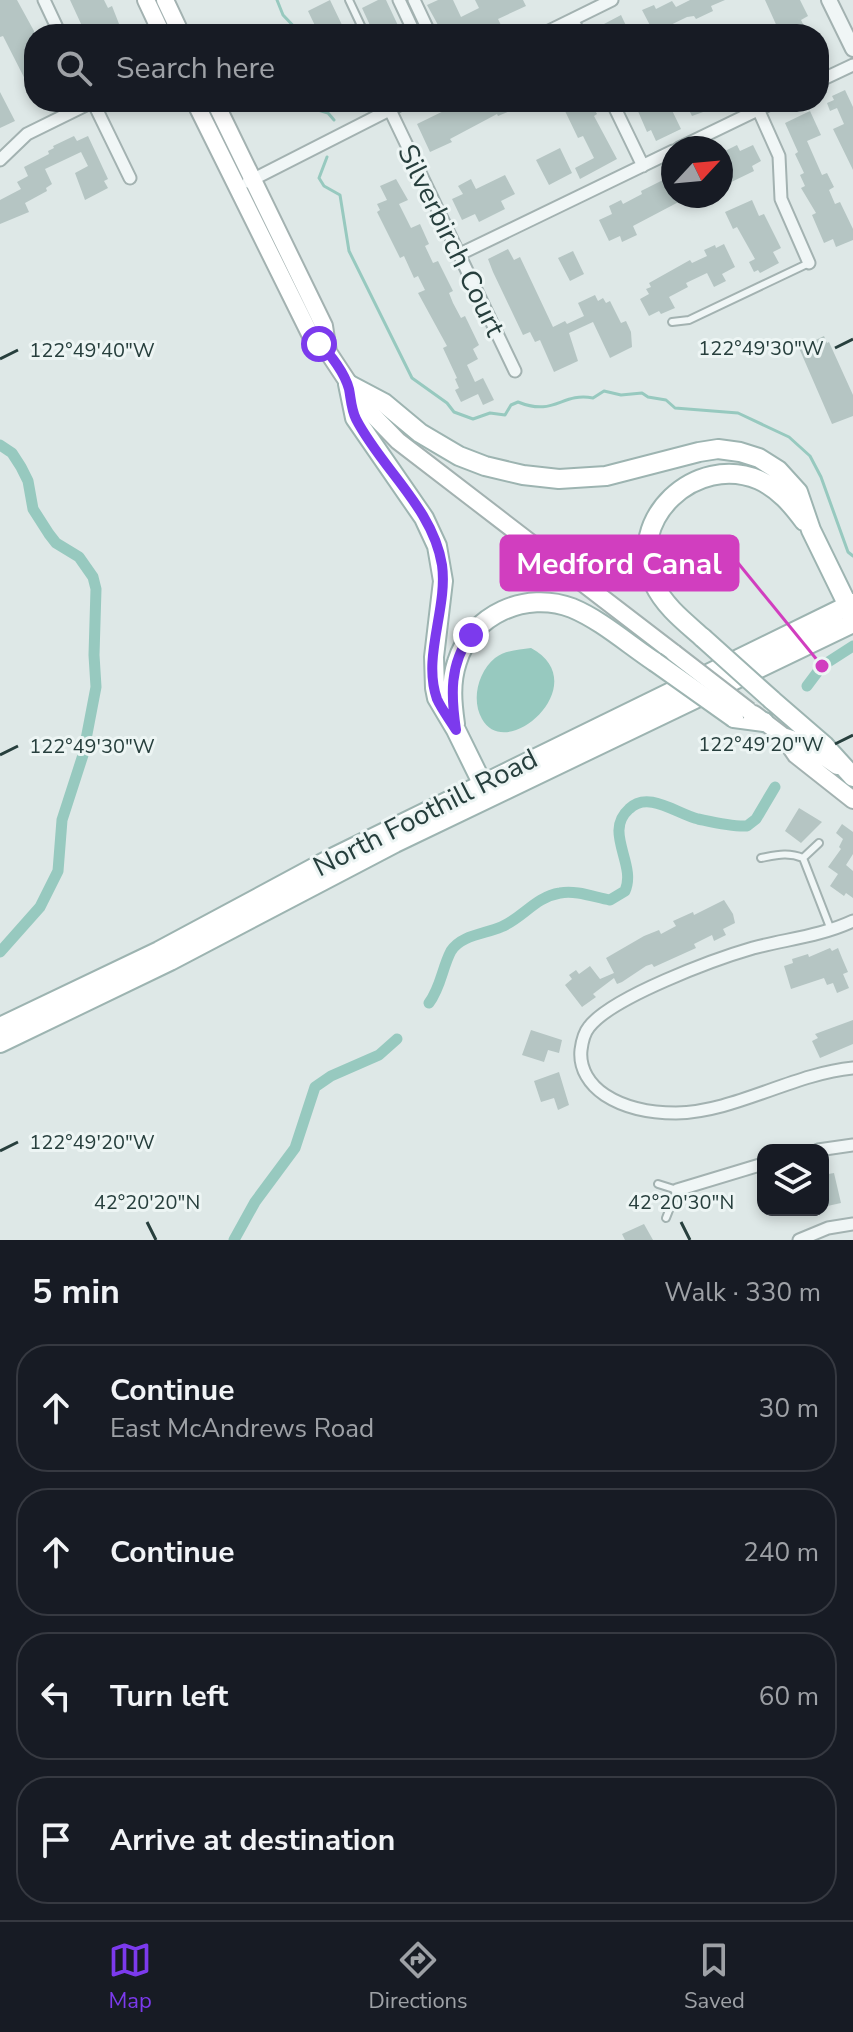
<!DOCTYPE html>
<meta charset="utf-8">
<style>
:root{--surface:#171b24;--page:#20242c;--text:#f1f3f6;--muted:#9ea1a6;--line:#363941;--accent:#7c3aed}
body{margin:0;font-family:"Nunito Sans",sans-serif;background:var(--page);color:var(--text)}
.controls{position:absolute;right:24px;bottom:24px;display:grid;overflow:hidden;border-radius:16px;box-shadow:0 4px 12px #0003}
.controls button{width:72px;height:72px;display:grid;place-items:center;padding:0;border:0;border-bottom:2px solid var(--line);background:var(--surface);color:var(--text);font:40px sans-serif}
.compass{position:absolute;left:661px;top:136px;width:72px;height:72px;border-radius:50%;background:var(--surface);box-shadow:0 4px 12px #0003;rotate:64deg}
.stop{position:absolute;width:24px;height:24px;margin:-18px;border:6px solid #7c3aed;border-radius:50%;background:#fff}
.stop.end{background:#7c3aed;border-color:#fff;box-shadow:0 2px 8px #0008}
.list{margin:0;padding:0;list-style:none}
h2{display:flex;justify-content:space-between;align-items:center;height:104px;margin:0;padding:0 32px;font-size:34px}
h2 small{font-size:26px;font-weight:400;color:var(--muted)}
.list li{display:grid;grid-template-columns:52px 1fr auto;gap:24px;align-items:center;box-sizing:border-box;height:128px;margin:0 16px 16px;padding:0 16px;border:2px solid var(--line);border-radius:32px}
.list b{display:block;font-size:30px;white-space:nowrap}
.list p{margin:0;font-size:26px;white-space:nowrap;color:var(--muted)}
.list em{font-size:26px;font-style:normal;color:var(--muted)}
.icon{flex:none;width:44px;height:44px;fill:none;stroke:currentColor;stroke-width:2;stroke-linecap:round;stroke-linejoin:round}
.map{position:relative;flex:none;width:853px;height:1240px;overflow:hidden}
.search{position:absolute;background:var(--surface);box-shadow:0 4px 12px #0003;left:24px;right:24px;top:24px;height:88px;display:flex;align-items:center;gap:20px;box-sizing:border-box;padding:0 28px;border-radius:32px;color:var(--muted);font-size:30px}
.sheet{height:680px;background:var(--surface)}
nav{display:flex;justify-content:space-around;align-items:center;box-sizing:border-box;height:112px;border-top:2px solid var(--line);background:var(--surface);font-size:22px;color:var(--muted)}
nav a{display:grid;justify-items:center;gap:4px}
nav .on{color:var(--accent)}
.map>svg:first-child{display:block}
</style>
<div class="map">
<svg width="853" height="1240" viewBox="0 0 853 1240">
<rect width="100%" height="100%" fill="#dee8e7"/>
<!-- water -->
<path fill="#97c9bf" d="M531,648C596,683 507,764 482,719C471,700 478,672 495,658C505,650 519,650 531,648Z"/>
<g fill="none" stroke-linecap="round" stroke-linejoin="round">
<!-- stream -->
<path stroke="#97c9bf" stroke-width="3" d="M277,0L283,15L301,34
M313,102L318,110L328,113L334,120
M327,157L319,178L324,186L340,195L349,251L412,378L447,403L454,412L473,419L490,413L505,415L511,405L518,402C555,417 561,392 593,398L604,391L621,395L642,393L648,397L666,400L675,408L738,413L789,437L810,456L821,477L848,552L853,556"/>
<!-- canal -->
<path stroke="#97c9bf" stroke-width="11" d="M0,445L12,453L21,467L28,481L33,509L49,534L56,543L79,557L93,577L96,589L94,655L96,687L83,755L62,820L58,871L40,907L0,952
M807,686L822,666L853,646
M429,1003C441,987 442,968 451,951C461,935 485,934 501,927C523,918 535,897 560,893C576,890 594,897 610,900L625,891C637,864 603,832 629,809C648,790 677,814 698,819C712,822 732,827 747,826L756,819L775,787
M234,1240L255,1202L295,1148L315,1087L331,1076L379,1055L397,1039"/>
</g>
<!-- building -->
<path fill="#b5c5c3" d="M0,0H17L34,31V97L3,36L0,37Z
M70,0H104L108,8L112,6L123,34H90L85,25L82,26Z
M330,0L343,27L345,34H319L308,11Z
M378,0H386L402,34H374L362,8Z
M438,0H453L461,17L479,8L475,0H523L526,6L498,19L504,31L497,34H491L487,26L470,34H443L427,5Z
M690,0H725L711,6L713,11L696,19L694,16L687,17L654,33L642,10L654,5L656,9L672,1L676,7Z
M765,0H800L808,16L801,20L807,32L789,34L786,28L779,31Z
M621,15L630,34H609L604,24Z
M845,90L853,107V170L833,129L844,124L837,108L830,111L827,103L834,100L832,96Z
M0,92L15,121L0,128Z
M462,102H531L498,116L497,114L450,139L452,142L430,152L417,124Z
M557,102H591L597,114L594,116L617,159L580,179L575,168L594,158L583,136L578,138L565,111L562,112Z
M634,102H668L681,129L656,141L651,130L647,132Z
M685,102H731L692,116Z
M810,111L821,135L807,141L822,175L827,173L834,187L829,190L835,204L840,202L853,229V240L836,247L833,239L824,243L812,215L816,213L801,188L805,186L800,175L804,173L795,154L798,152L785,123Z
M74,136L77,141L88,136L108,179L104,181L108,188L85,200L75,173L88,166L81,152L45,169L52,184L46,188L47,191L25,203L29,212L0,224V200L21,189L17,182L28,176L24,167L49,154L48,151L54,148L53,146Z
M737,145L740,151L753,145L761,161L752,166L754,171L721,187V153Z
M560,148L572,173L549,185L536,160Z
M505,175L515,194L501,201L505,209L479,222L475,214L462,220L452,199L463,194L458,186L471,179L476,189Z
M673,175V196H690L633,226L637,235L622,242L620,236L609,241L599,220L612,214L609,206L621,200L623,204L642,194L641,191Z
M396,179L408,200L399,204L411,228L420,224L429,244L425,246L433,263L438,261L453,291L449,293L453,303L461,318L465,316L479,345L473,349L478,359L467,365L475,382L483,378L494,400L483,405L478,394L461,402L455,390L459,388L455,379L457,378L443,348L447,346L418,293L425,290L418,276L414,278L404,256L400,258L377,212L380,210L377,204L387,200L380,186Z
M752,200L759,216L764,214L781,248L773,252L779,263L760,273L758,270L754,272L749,262L755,259L737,227L733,229L725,212Z
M724,244L735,267L722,274L726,281L714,287L707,273L686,283L688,287L669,297L675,308L661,314L659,311L649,316L640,299L649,294L646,289L651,287L649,283L690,260L692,263L707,256L704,250L715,245L716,248Z
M508,249L514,260L520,257L553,327L565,321L567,324L584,316L578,303L595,295L598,301L603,298L606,303L610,301L621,323L626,321L631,332L632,347L610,358L593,322L569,333L578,361L554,372L540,340L535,342L530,332L523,335L493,272L488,259Z
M573,251L584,274L570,281L558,258Z
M824,336L827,343L829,342L853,395V416L832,424L799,348Z
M799,808L822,822L801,843L785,831Z
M842,824L853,832V854L846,865L853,871V898L846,893L844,896L830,886L838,874L828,867L841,849L839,847L843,839L836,833Z
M724,900L733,914L735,923L723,929L726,935L714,941L712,935L694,944L696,948L654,967L652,964L646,966L622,982L617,984L614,978L593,994L596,997L582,1007L565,985L572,979L569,975L576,970L579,974L590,966L600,979L614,973L606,958L644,936L659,930L661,934L676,926L673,921L693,912L694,915Z
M830,948L832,951L838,948L842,958L848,972L843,974L849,988L837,993L833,983L827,985L824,978L791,989L784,966L793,963L792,959L808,954L809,957Z
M853,1020V1044L820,1058L812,1041L818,1038L815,1034Z
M531,1030L562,1040L559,1053L548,1050L544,1062L522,1055Z
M559,1072L569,1105L558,1110L554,1098L541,1102L534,1081Z
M834,1173L841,1203L823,1207V1175Z
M644,1224L653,1240H625L622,1234Z"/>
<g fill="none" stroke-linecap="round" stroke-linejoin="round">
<!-- service casing -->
<g stroke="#a3b2b1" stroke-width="10">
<path id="service" d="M349,0L365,34
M672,322L689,320L809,263
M761,858C777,855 788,852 803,858L819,843
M803,858L831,930
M658,1184L677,1190L666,1218"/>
</g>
<!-- minor casing -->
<g stroke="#a3b2b1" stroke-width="15">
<path id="minor" d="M44,0L60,34
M399,0L415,34
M414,0L430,34
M573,20L579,34
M543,34L612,0
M819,81L853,65
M93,102L130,178
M612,102L643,166
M758,109L779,156L781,199L809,263
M390,110L515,371
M679,148L774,102
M0,160L27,134L92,102
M248,182L405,102
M460,254L673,151
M853,921C821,936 787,939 753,948C715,959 612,997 589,1027C584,1033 582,1042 581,1050C579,1069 590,1085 605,1095C625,1108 652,1113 676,1113C735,1112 792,1074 853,1068
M818,1150L853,1145
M677,1190L763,1164
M799,1240L828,1228L853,1224"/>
</g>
<!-- tertiary casing -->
<g stroke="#a3b2b1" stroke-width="18">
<path id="tertiary" d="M829,0L853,49"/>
</g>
<!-- secondary casing -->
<g stroke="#a3b2b1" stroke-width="20">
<path id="secondary" d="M146,0L162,34
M165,0L181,34
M195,102L310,334L328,352L363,405L398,441L674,653
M215,102L324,326L328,352
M754,714L783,736L796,755L853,800
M783,736L804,743L837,766"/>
</g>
<!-- primary casing -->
<g stroke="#9db4b1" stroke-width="22">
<path id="primary" d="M348,384L384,403L420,433L459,456L485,466L523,475L559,479L606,476L699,452L718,449L740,452L759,458L778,470L798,492L811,530L853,616
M348,384L355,418L424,518L437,546L443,581L434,657L435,688L437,698L456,730L486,791
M703,638C685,622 665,607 654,584C624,519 696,453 759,480C779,489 792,505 804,521
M772,700L824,745L853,777
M734,718L764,722
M455,724C452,703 450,683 457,662C471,615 526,590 572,608C601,620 628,644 655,662
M0,1027L159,951L334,857L853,603
M0,1043L170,961L395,843L853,623"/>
</g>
<!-- service -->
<use href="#service" stroke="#f0f6f6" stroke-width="6"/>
<!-- minor -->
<use href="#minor" stroke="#f0f6f6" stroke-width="11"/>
<!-- tertiary -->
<use href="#tertiary" stroke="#f0f6f6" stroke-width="14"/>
<!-- secondary -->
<use href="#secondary" stroke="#fff" stroke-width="16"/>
<!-- primary -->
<use href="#primary" stroke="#fff" stroke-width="18"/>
<!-- secondary-bridge casing -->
<g stroke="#a3b2b1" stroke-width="20" stroke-linecap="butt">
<path id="secondary-bridge" d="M674,653L749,711"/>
</g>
<!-- primary-bridge casing -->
<g stroke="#9db4b1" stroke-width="22" stroke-linecap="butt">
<path id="primary-bridge" d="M703,638L772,700
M655,662L734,718"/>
</g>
<!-- secondary-bridge -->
<use href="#secondary-bridge" stroke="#fff" stroke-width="16"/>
<!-- primary-bridge -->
<use href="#primary-bridge" stroke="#fff" stroke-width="18"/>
</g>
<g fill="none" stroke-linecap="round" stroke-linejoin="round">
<!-- route -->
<path stroke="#7c3aed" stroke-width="10" d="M319,344C331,354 345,374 349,389C351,399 351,409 356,419C381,468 433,508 442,565C448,608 422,657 437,699C442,710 450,720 456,730C451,696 449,664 471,635"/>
</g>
<!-- ticks -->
<path fill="none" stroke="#273f3d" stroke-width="3" d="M835,348L853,339M0,359L18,350M835,744L853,735M0,755L18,746M0,1151L18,1142M147,1222L156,1240M681,1222L690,1240"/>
<g text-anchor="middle" stroke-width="6" stroke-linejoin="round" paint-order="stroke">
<!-- street labels -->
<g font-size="28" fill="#273f3d" stroke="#edf5f4">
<text transform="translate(452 240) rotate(64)" y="10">Silverbirch Court</text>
<text transform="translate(425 812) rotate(-27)" y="10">North Foothill Road</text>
</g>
</g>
<g font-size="20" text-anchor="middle" fill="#273f3d" stroke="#edf5f4" stroke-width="6" stroke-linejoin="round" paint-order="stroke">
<text x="761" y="355">122°49'30"W</text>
<text x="92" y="357">122°49'40"W</text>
<text x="761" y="751">122°49'20"W</text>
<text x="92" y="753">122°49'30"W</text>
<text x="92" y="1149">122°49'20"W</text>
<text x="147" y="1209">42°20'20"N</text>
<text x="681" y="1209">42°20'30"N</text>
</g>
<!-- callouts -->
<path fill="none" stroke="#d13ebf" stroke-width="3" d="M822 666L738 563"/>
<circle fill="#d13ebf" stroke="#edf5f4" stroke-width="3" cx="822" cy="666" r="8"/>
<rect fill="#d13ebf" stroke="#d13ebf" stroke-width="3" x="501" y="536" width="237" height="54" rx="8"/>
<g font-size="30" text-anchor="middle" font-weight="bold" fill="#fff">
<text x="619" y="574">Medford Canal</text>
</g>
</svg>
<div class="controls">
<button><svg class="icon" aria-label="layers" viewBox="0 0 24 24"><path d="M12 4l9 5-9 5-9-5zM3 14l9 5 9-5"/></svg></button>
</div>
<svg class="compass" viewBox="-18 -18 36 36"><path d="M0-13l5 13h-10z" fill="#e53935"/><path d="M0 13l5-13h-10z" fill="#9ea1a6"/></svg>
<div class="stop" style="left:319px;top:344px"></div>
<div class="stop end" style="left:471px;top:635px"></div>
<div class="search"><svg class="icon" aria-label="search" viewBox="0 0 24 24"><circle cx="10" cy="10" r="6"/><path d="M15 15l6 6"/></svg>Search here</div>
</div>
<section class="sheet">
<h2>5 min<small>Walk · 330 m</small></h2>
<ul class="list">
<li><svg class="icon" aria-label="ahead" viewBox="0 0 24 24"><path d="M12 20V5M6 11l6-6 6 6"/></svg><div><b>Continue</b><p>East McAndrews Road</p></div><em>30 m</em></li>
<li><svg class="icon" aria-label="ahead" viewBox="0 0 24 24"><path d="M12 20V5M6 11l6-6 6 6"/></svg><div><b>Continue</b></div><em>240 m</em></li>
<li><svg class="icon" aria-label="left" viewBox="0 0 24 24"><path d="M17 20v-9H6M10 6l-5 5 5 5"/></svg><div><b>Turn left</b></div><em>60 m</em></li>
<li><svg class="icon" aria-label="arrive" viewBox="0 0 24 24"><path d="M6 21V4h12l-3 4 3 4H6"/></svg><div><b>Arrive at destination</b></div></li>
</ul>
</section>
<nav>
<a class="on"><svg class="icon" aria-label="map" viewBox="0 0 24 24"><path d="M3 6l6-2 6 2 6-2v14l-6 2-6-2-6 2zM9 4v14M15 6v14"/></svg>Map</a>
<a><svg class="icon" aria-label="directions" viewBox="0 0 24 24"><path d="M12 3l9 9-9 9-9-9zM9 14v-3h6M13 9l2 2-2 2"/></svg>Directions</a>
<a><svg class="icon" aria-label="saved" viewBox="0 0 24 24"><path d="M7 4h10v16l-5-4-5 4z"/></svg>Saved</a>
</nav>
